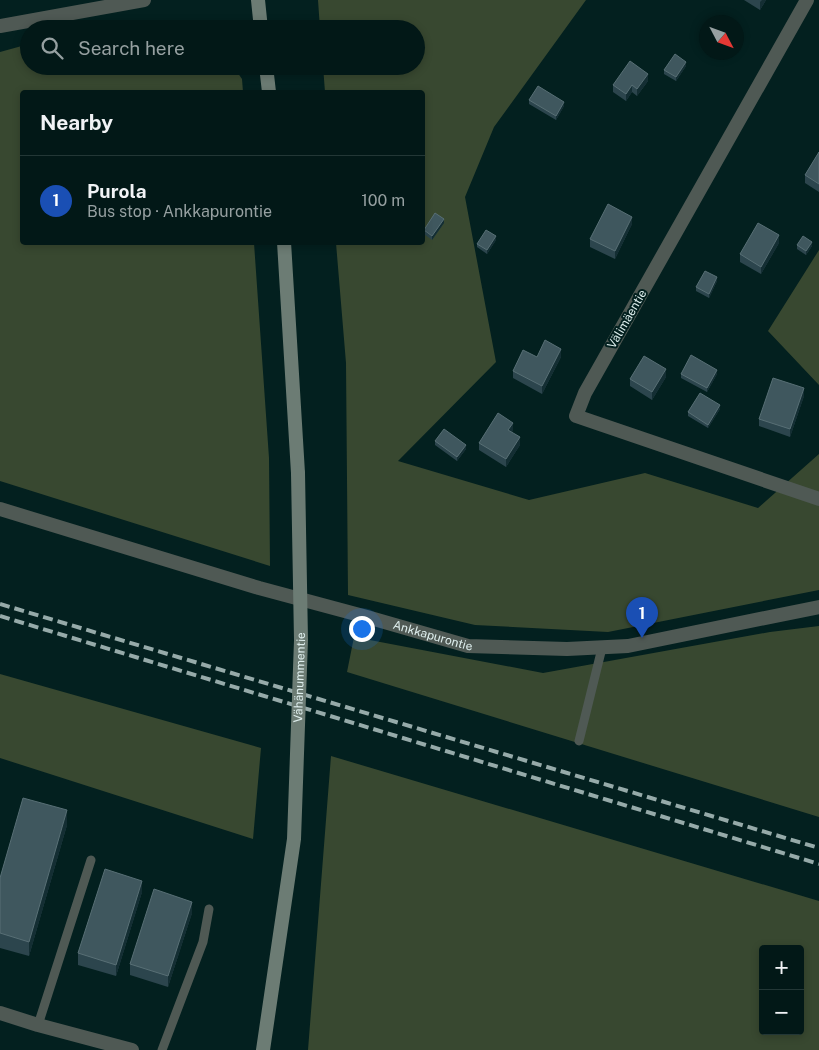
<!DOCTYPE html>
<meta charset="utf-8">
<style>
:root{--surface:#021817;--page:#102524;--text:#f1f3f6;--muted:#96a0a1;--line:#233736;--accent:#ea580c}
body{margin:0;font-family:"Public Sans",sans-serif;background:var(--page);color:var(--text)}
.controls{position:absolute;right:15px;bottom:15px;display:grid;overflow:hidden;border-radius:5px;box-shadow:0 2px 8px #0003}
.controls button{width:45px;height:45px;display:grid;place-items:center;padding:0;border:0;border-bottom:1px solid var(--line);background:var(--surface);color:var(--text);font:25px sans-serif}
.compass{position:absolute;left:699px;top:15px;width:45px;height:45px;border-radius:50%;background:var(--surface);box-shadow:0 2px 8px #0003;rotate:131deg}
.you{position:absolute;left:361px;top:628px;width:18px;height:18px;margin:-12px;border:4px solid #fff;border-radius:50%;background:#1a73e8;box-shadow:0 0 0 8px #1a73e833}
.badge{display:grid;place-items:center;width:32px;height:32px;border-radius:50%;background:var(--accent);color:#fff;font-size:16px;font-weight:700}
.pin{position:absolute;translate:-50% -41px;filter:drop-shadow(0 1px 2px #0008)}
.pin::after{content:'';position:absolute;top:26px;width:18px;height:15px;background:inherit;clip-path:polygon(0 0,100% 0,50% 100%)}
.list{margin:0;padding:0;list-style:none}
h2{display:flex;justify-content:space-between;align-items:center;height:65px;margin:0;padding:0 20px;font-size:21px}
h2 small{font-size:16px;font-weight:400;color:var(--muted)}
.list li{display:grid;grid-template-columns:32px 1fr auto;gap:15px;align-items:center;box-sizing:border-box;height:90px;padding:0 20px;border-top:1px solid var(--line)}
.list b{display:block;font-size:19px;white-space:nowrap}
.list p{margin:0;font-size:16px;white-space:nowrap;color:var(--muted)}
.list em{font-size:16px;font-style:normal;color:var(--muted)}
.icon{flex:none;width:28px;height:28px;fill:none;stroke:currentColor;stroke-width:2;stroke-linecap:round;stroke-linejoin:round}
.map{position:relative;flex:none;width:819px;height:1050px;overflow:hidden}
.search{position:absolute;background:var(--surface);box-shadow:0 2px 8px #0003;left:20px;top:20px;width:405px;height:55px;display:flex;align-items:center;gap:12px;box-sizing:border-box;padding:0 18px;border-radius:28px;color:var(--muted);font-size:19px}
.panel{position:absolute;background:var(--surface);box-shadow:0 2px 8px #0003;left:20px;top:90px;width:405px;height:155px;border-radius:5px}
.map>svg:first-child{display:block}
</style>
<div class="map">
<svg width="819" height="1050" viewBox="0 0 819 1050">
<rect width="100%" height="100%" fill="#03201f"/>
<!-- forest -->
<path fill="#384830" fill-rule="evenodd" d="M318,0H586L494,127L465,197L496,362L398,461L529,500L645,473L758,508L819,454V590L608,632L475,625L348,595L346,363L336,243L422,242V92H325L323,66H416V29H320Z
M145,24L181,28L184,29H118Z
M29,44V66H233L242,79L243,92H22V242L254,243L269,458L270,566L0,481V52Z
M819,250V385L768,331Z
M819,626V817L347,672L354,637L543,673L770,632Z
M0,674L261,748L253,839L0,758Z
M331,756L819,901V1050H308ZM763,949H800V1031H763Z"/>
<g fill="none" stroke-linecap="round" stroke-linejoin="round">
<!-- service -->
<path stroke="#4f5954" stroke-width="9" d="M579,741L602,648
M38,1025L91,860
M162,1050L203,942L209,909"/>
<!-- minor -->
<g stroke="#4f5954" stroke-width="14">
<path d="M807,0L585,393L576,416L819,499"/>
<path d="M0,26L144,0"/>
<path id="s1" d="M0,509L259,588L367,617L468,646L567,649L628,646L819,607"/>
<path d="M0,1013L38,1025L132,1050"/>
</g>
<!-- secondary -->
<path stroke="#6c7c74" stroke-width="14" d="M258,0L261,29
M266,66L269,92
M284,242L298,473"/>
<!-- rail -->
<path stroke="#96aaa9" stroke-width="4" stroke-dasharray="10 5" stroke-linecap="butt" d="M0,604L819,848
M0,616L819,864"/>
<!-- secondary-bridge -->
<path stroke="#6c7c74" stroke-width="14" id="s2" d="M263,1050L294,839L301,640L298,473"/>
</g>
<!-- wall -->
<path fill="#2c454d" d="M744,0H766L760,10Z
M686,66L676,81L664,74V70Z
M648,81L637,96L632,92L626,101L613,92V85Z
M529,100L564,106L556,120L529,104Z
M819,152V192L805,183V175Z
M444,223L432,240L424,234V230Z
M632,224L615,259L590,247V239Z
M496,240L487,254L477,247V244Z
M779,243L761,274L740,262V254Z
M797,245L812,246L806,255L797,249Z
M717,281L709,298L696,291V287Z
M537,357H561L542,394L513,378V371Z
M681,374H717L707,392L681,378Z
M666,377L652,400L630,386V379Z
M804,396L790,437L759,426V419Z
M720,409L708,428L688,416V412Z
M513,430L512,432L520,445L506,467L479,450V443Z
M435,441L466,449L457,461L435,445Z
M67,825L29,956L0,948V878Z
M142,892L116,976L78,965V953Z
M192,913L168,987L130,975V964Z"/>
<!-- shaded-wall -->
<path fill="#142e33" d="M762,0H766L760,10V2Z
M686,62V66L676,81V77Z
M648,74V81L637,96V89Z
M632,85V92L626,101V94Z
M564,102V106L556,120V116Z
M632,217V224L615,259V251Z
M444,219V223L432,240V236Z
M779,235V243L761,274V267Z
M496,236V240L487,254V250Z
M812,242V246L806,255V251Z
M717,277V281L709,298V294Z
M561,349V357L542,394V386Z
M666,369V377L652,400V392Z
M717,370V374L707,392V388Z
M804,388V396L790,437V429Z
M720,405V409L708,428V425Z
M513,423V430L508,437V430Z
M520,437V445L506,467V459Z
M466,445V449L457,461V457Z
M67,810V825L29,956V942Z
M142,881V892L116,976V965Z
M192,902V913L168,987V976Z"/>
<!-- building -->
<path fill="#3f575e" stroke="#586f75" d="M675,54L686,62L676,77L664,70Z
M630,61L648,74L637,89L632,85L626,94L613,85Z
M538,86L564,102L556,116L529,100Z
M819,152V184L805,175Z
M608,204L632,217L615,251L590,239Z
M435,213L444,219L432,236L424,230Z
M758,223L779,235L761,267L740,254Z
M486,230L496,236L487,250L477,244Z
M803,236L812,242L806,251L797,245Z
M705,271L717,277L709,294L696,287Z
M545,340L561,349L542,386L513,371L523,350L537,357Z
M691,355L717,370L707,388L681,374Z
M644,356L666,369L652,392L630,379Z
M773,378L804,388L790,429L759,419Z
M700,393L720,405L708,425L688,412Z
M498,413L513,423L508,430L520,437L506,459L479,443Z
M444,429L466,445L457,457L435,441Z
M23,798L67,810L29,942L0,933V878Z
M105,869L142,881L116,965L78,953Z
M154,889L192,902L168,976L130,964Z"/>
<g text-anchor="middle" stroke-width="4" stroke-linejoin="round" paint-order="stroke">
<!-- street labels -->
<g font-size="12" fill="#deeeed" stroke="#03201f">
<text transform="translate(627 319) rotate(-60)" y="4">Välimäentie</text>
<text dy="4" stroke="none"><textPath href="#s1" startOffset="451">Ankkapurontie</textPath></text>
<text dy="4" stroke="none"><textPath href="#s2" startOffset="375">Vähänummentie</textPath></text>
</g>
</g>
</svg>
<div class="controls">
<button>+</button>
<button>−</button>
</div>
<svg class="compass" viewBox="-18 -18 36 36"><path d="M0-13l5 13h-10z" fill="#e53935"/><path d="M0 13l5-13h-10z" fill="#96a0a1"/></svg>
<div class="you"></div>
<div class="pin badge" style="left:642px;top:638px;background:#1a4fb4">1</div>
<div class="search"><svg class="icon" aria-label="search" viewBox="0 0 24 24"><circle cx="10" cy="10" r="6"/><path d="M15 15l6 6"/></svg>Search here</div>
<section class="panel">
<h2>Nearby<small></small></h2>
<ul class="list">
<li><span class="badge" style="background:#1a4fb4">1</span><div><b>Purola</b><p>Bus stop · Ankkapurontie</p></div><em>100 m</em></li>
</ul>
</section>
</div>
